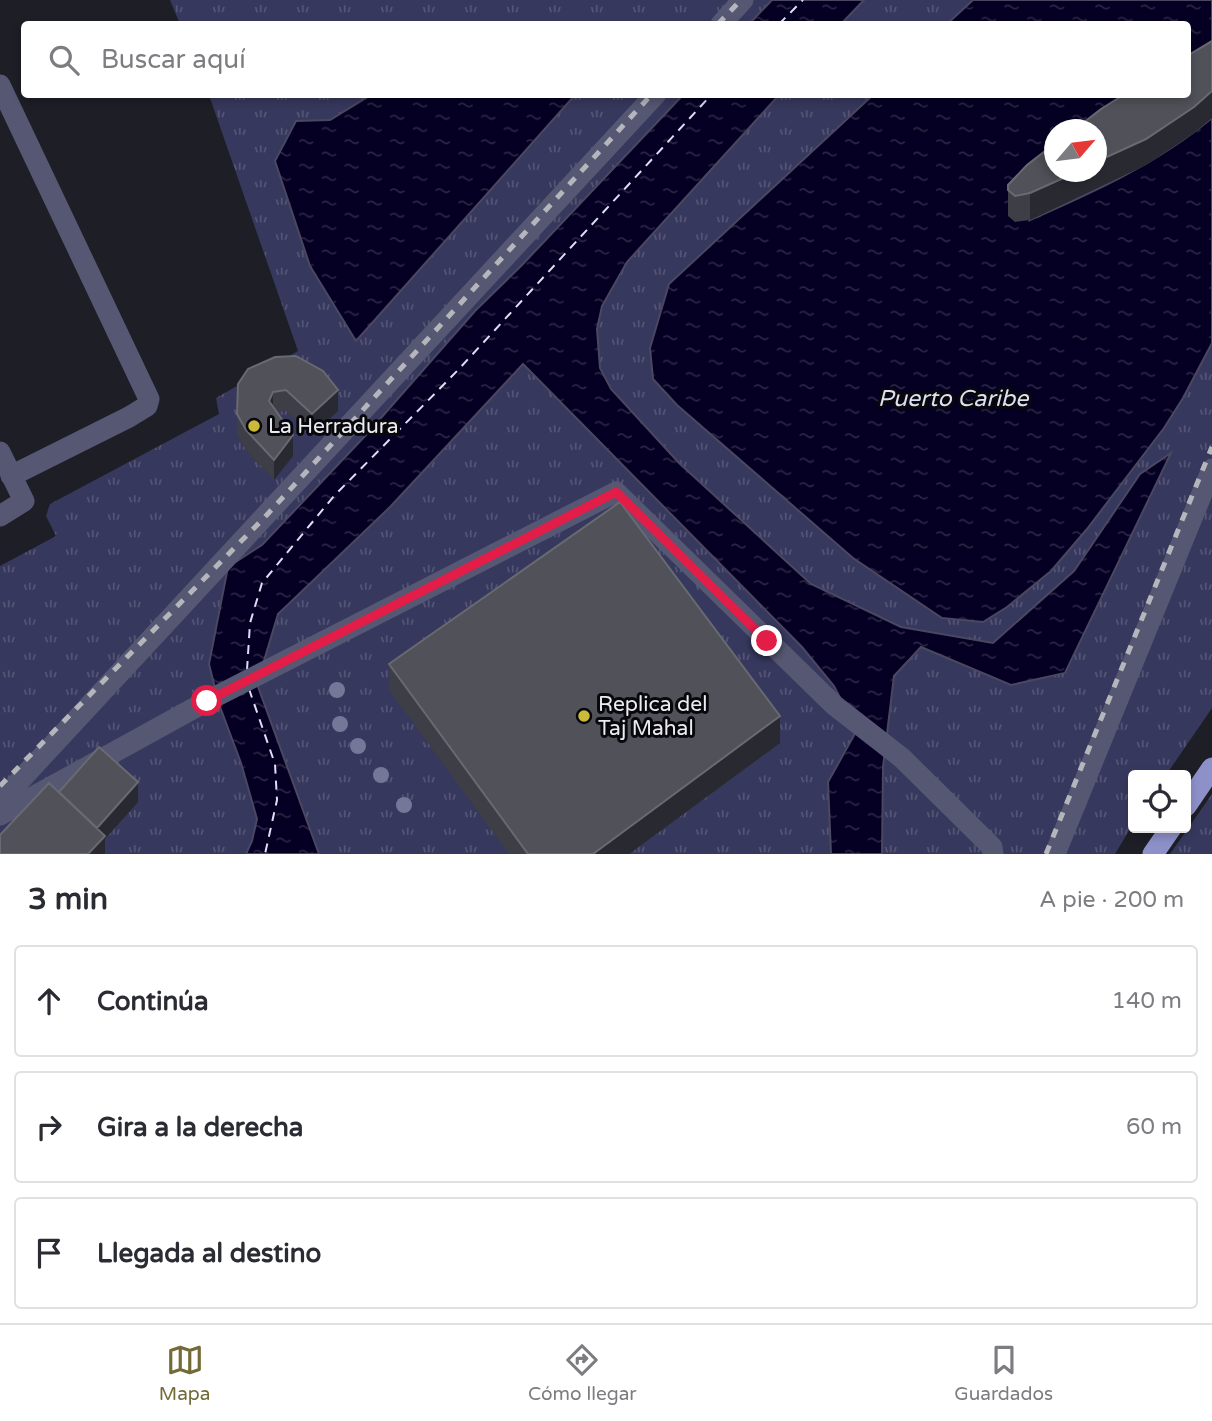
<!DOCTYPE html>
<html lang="es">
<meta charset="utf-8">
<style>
:root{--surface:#fff;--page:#f2f2f3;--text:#2b2b33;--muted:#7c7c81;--line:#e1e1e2;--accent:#736b36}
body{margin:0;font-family:"Varela Round",sans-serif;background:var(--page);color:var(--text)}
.controls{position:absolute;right:21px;bottom:21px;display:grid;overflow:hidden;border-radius:7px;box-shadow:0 4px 10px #0003}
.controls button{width:63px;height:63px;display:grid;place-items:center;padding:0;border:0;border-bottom:2px solid var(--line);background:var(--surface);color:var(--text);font:35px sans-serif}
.compass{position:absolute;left:1044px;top:119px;width:63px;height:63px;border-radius:50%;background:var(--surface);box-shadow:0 4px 10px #0003;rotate:62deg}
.stop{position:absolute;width:21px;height:21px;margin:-16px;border:5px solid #e11d48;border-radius:50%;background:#fff}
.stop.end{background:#e11d48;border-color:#fff;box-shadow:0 2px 7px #0008}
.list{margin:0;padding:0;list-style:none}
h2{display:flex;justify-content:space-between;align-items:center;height:91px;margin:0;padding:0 28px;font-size:30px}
h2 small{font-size:23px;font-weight:400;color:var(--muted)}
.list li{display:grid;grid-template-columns:46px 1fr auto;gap:21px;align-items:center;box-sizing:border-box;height:112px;margin:0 14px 14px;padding:0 14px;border:2px solid var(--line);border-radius:7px}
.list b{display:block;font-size:26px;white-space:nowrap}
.list em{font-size:23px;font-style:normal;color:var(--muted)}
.icon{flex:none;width:38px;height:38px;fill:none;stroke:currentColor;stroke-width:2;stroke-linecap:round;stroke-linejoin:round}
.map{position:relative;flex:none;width:1212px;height:854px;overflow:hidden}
.search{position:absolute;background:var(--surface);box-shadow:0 4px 10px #0003;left:21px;right:21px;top:21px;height:77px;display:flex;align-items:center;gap:18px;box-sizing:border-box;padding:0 24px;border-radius:7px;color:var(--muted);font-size:26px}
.sheet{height:469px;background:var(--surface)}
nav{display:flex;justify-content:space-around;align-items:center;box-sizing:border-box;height:98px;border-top:2px solid var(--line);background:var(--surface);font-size:19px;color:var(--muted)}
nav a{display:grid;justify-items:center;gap:4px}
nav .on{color:var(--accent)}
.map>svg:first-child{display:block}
</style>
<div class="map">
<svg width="1212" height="854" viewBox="0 0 1212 854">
<defs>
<pattern id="park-tufts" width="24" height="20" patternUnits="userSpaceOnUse" patternTransform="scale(1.75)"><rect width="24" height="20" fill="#37385d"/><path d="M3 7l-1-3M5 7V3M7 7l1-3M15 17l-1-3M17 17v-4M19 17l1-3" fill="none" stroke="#545575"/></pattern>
<pattern id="water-ripples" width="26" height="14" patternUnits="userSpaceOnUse" patternTransform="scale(1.75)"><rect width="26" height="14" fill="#050023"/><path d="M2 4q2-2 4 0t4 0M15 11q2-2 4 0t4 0" fill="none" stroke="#2a2543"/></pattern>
</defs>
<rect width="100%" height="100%" fill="#1d1e26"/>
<!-- park -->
<path fill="url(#park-tufts)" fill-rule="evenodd" d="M170,0H1212V708L1166,775H1133V824L1115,854H0V566L56,536L46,516L50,504L219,414L216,398L298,351L209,95L1188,94V24H180ZM1054,130H1096V172H1054Z
M1212,794V854H1170Z"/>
<!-- water -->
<path fill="url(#water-ripples)" stroke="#4a4761" stroke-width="2" d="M772,0H864L841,24H749Z
M973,0H1212V67L1188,83V24H947Z
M371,95H575L356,341L310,266L275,161L296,121L330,120Z
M683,95H779L627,262L602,306L597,329L600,368L611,389L679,463L811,584L901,627L993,643L1074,571L1140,474L1171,453L1065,673L1011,685L921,647L894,676L883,767L882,854H831L828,782L857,730L834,686L802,647L523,364L390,507L278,614L257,684L319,854H246L252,841L257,819L241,763L219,704L209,664L228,567L262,545L366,435L475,311L522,265Z
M873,95H1168L1096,130H1054V171L1030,220C1094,192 1158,163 1212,118V343L1183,398L1164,428L1087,529L1051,571L1007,607L983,622L942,618L853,558L677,405L653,379L650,348L669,284Z"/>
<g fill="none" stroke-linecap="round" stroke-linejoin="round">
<!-- ferry -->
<path stroke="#dddff2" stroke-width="2" stroke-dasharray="9 7" stroke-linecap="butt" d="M779,24L803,0
M247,670L250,623L262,583L334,496L459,369L712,94
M249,689L275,764L277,800L265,854"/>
<!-- minor -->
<path stroke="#565873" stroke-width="21" d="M721,24L743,0
M0,85L149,399L147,406L129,417L11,476
M0,452L24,501L0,516
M0,802L656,94
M0,815L207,701L616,492L834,705L902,758L992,847L993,854
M1055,854L1212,469"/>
<!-- major -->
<path stroke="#8e91c9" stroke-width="21" d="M1186,806L1212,768
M1153,854L1171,828"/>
<!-- rail -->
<path stroke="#b5b6bc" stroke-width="5" stroke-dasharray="9 9" stroke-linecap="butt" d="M718,24L741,0
M0,786L264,518L652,94
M1046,854L1212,447"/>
</g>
<!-- trees -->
<g fill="#737798">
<circle cx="337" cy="690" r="8"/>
<circle cx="340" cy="724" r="8"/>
<circle cx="358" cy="746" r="8"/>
<circle cx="381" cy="775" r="8"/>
<circle cx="404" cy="805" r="8"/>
</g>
<!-- wall -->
<path fill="#3e3e47" d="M1194,133L1146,165L1030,220L1015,222L1008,216V185Z
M296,356L338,411L312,435L286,411L277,412L293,456L274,480L246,450L237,435V414Z
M389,664L780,743L629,854H509L389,690Z"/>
<!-- shaded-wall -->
<path fill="#292932" d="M1212,91V118L1194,133L1146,165L1030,220V193L1077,172H1096V162Z
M338,390V411L312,435V414Z
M273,392V412L269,401Z
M293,435V456L274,480V460Z
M780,716V743L629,854H593Z
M138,782V802L105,839V854H88L96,829Z"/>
<!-- building -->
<path fill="#515159" stroke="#696971" stroke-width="2" d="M1212,41V91L1194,107L1146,139L1096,162V130H1074L1101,109L1125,94H1187V56Z
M1054,144V172H1077L1030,193L1015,196L1008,190V185L1027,165Z
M296,356L323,371L338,390L312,414L286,390L273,392L269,401L293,435L274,460L246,430L237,414L238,384L248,369L275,357Z
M620,502L780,716L593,854H528L389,664Z
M99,747L138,782L97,828L59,792Z
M49,783L105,836L88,854H0V835Z"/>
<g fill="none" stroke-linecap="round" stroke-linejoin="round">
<!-- route -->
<path stroke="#e11d48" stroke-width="9" d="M207,701L616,492L767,641"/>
</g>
<!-- markers -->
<g fill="#cbba39" stroke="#08080c" stroke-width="2.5">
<circle cx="254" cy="426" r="7"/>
<circle cx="584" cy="716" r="7"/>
</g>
<g text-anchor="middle" stroke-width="6" stroke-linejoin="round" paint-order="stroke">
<!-- poi labels -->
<g font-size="21" fill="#ebecf2" stroke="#08080c" text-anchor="start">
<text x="268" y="433">La Herradura</text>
<text x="598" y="711">Replica del<tspan x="598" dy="24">Taj Mahal</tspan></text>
</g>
<!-- water labels -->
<g font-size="23" font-style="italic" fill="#dddff2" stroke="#08080c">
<text x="953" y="406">Puerto Caribe</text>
</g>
</g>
</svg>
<div class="controls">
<button><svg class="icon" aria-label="locate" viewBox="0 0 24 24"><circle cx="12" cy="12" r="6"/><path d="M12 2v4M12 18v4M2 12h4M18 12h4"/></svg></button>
</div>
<svg class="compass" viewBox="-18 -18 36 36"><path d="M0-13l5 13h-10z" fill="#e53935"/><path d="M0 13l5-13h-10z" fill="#7c7c81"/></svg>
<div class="stop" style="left:207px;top:701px"></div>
<div class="stop end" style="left:767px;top:641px"></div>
<div class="search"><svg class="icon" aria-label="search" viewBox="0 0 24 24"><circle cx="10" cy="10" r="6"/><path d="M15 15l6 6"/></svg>Buscar aquí</div>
</div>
<section class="sheet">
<h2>3 min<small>A pie · 200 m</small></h2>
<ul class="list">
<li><svg class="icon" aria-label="ahead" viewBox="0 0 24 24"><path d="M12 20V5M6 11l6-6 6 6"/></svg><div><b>Continúa</b></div><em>140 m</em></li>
<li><svg class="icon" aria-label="right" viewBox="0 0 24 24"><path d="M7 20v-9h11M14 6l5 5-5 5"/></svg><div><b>Gira a la derecha</b></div><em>60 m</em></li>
<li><svg class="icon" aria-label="arrive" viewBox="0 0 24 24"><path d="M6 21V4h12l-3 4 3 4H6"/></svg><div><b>Llegada al destino</b></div></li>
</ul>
</section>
<nav>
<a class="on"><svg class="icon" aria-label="map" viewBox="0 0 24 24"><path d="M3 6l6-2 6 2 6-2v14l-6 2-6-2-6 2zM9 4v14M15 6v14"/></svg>Mapa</a>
<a><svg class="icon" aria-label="directions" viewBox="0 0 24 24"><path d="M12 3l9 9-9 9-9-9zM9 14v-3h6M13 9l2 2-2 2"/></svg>Cómo llegar</a>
<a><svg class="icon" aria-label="saved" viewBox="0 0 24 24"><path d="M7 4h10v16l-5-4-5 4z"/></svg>Guardados</a>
</nav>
